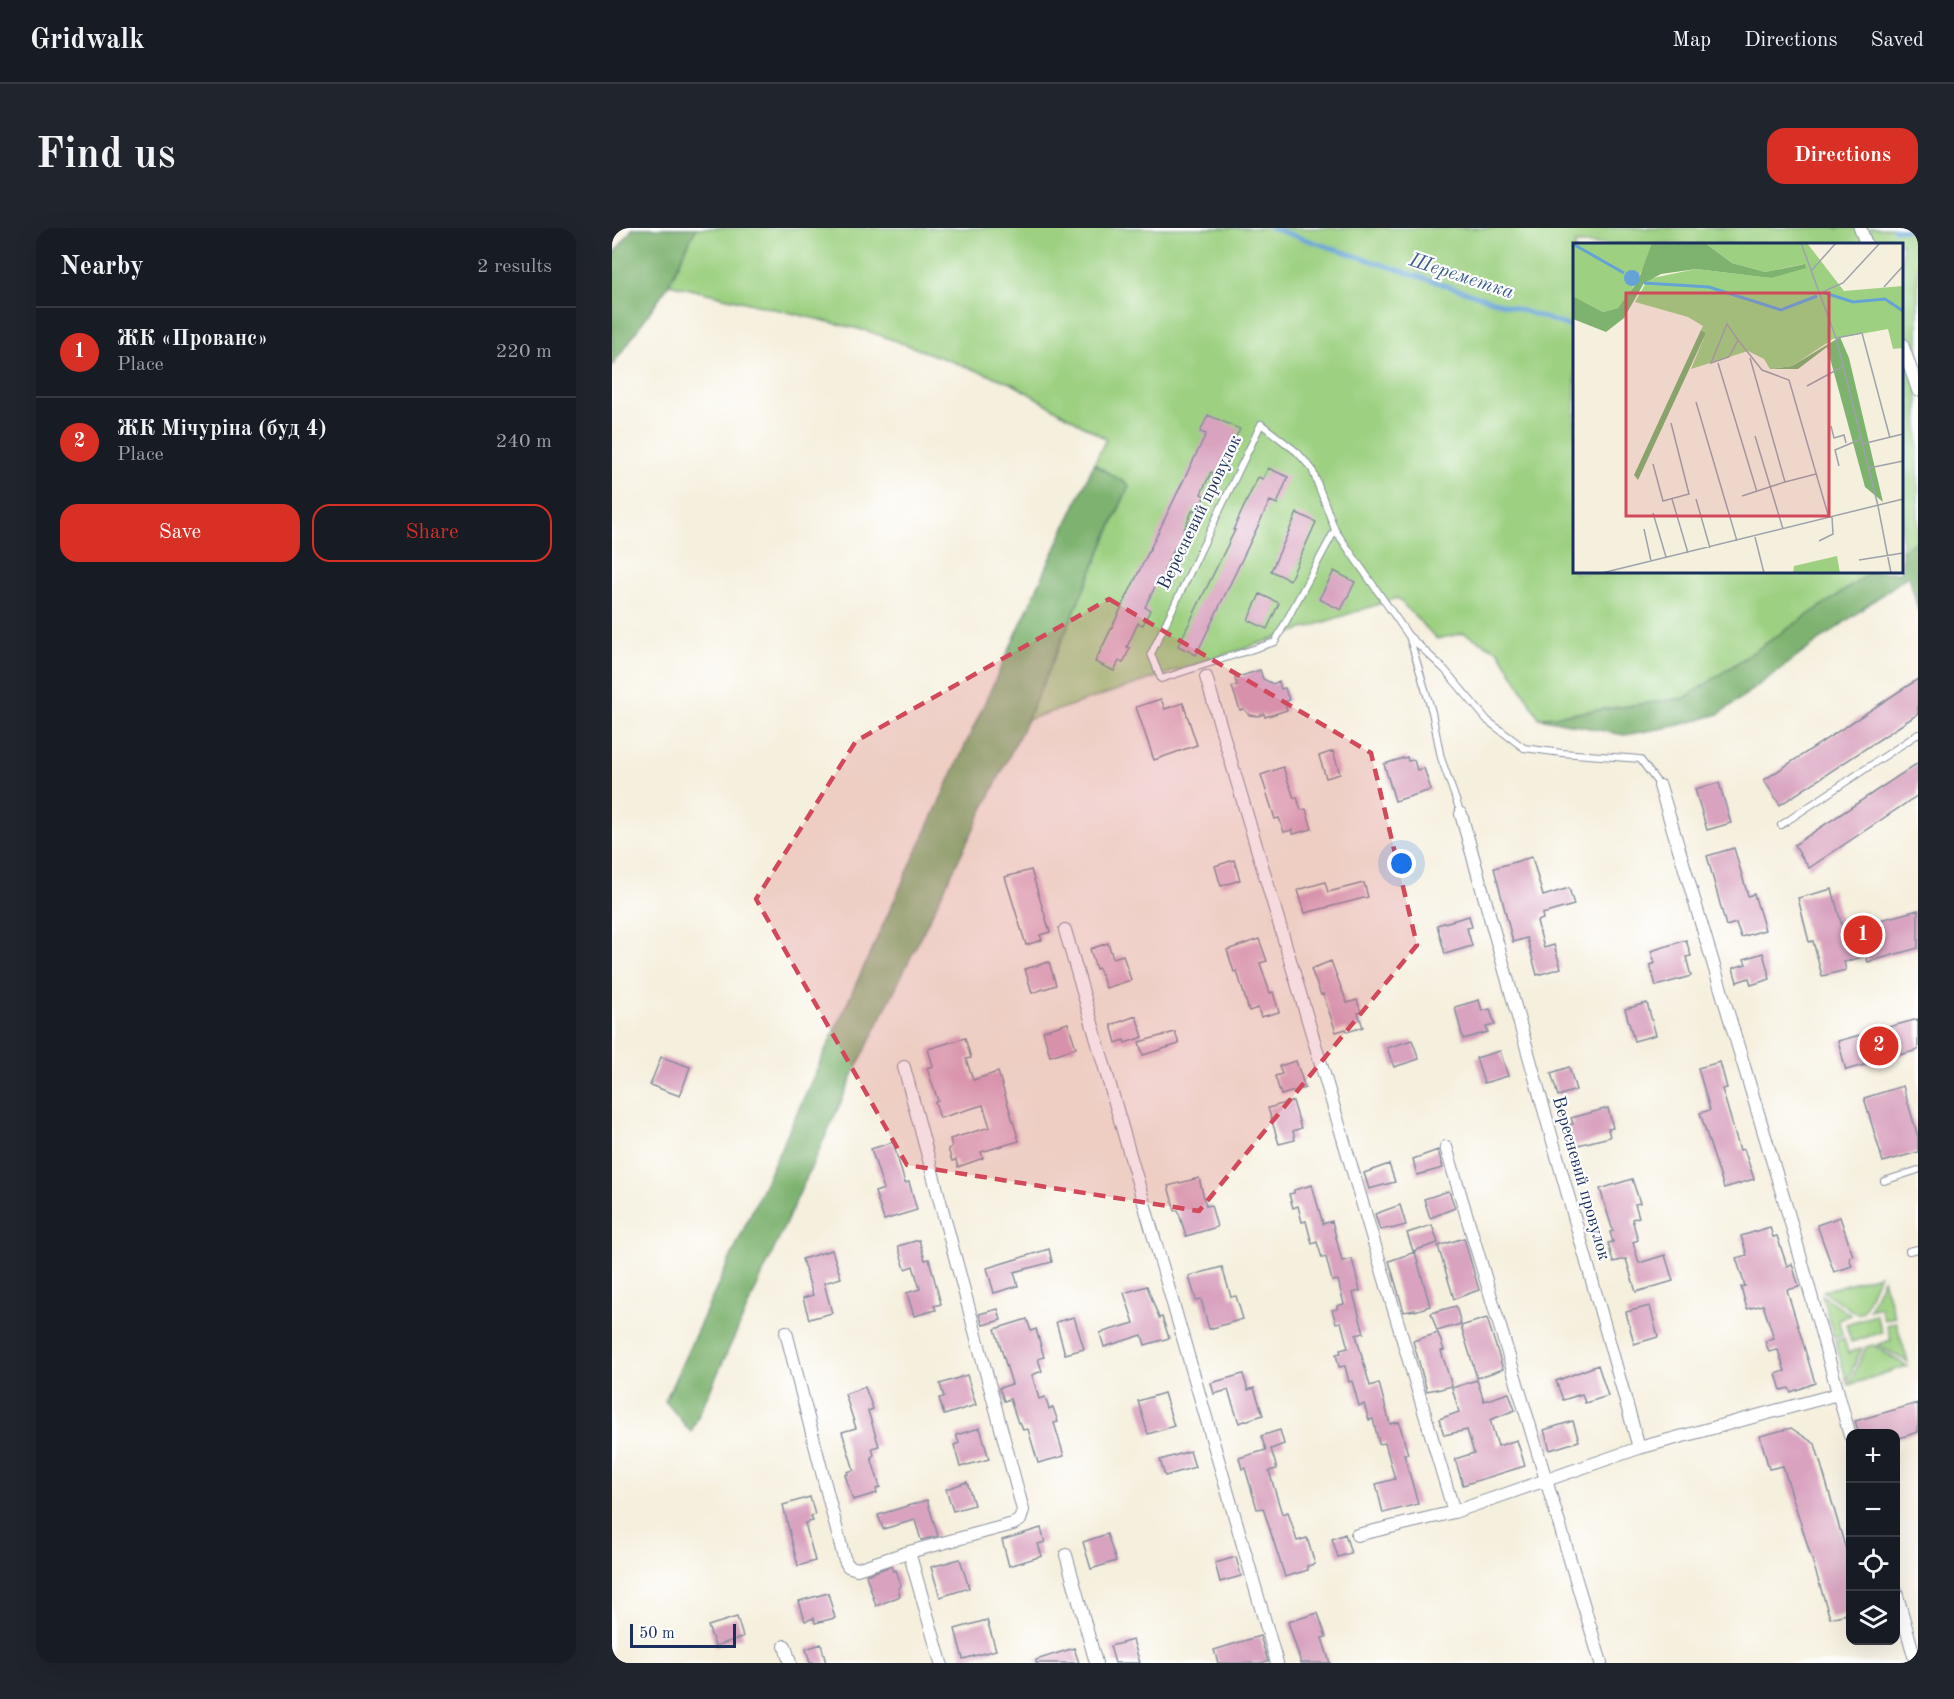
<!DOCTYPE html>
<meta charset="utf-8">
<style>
:root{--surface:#171b24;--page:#20242c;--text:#f1f3f6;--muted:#9ea1a6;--line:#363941;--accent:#d93025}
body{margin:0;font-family:"Old Standard TT",serif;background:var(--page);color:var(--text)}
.controls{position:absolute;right:18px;bottom:18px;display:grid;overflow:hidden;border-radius:12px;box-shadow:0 6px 24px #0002}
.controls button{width:54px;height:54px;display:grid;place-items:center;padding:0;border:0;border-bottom:2px solid var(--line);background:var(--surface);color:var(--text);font:30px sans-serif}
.scale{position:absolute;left:18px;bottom:15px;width:106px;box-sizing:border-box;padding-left:6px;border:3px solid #1b2f5e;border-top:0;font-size:16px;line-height:21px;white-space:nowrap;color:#1b2f5e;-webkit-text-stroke:4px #fff;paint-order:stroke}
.you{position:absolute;left:790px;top:636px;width:21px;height:21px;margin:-15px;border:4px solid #fff;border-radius:50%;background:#1a73e8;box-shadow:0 0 0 9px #1a73e833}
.badge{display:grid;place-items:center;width:39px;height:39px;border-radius:50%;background:var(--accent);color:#fff;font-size:20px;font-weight:700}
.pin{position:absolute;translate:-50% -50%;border:3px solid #fff;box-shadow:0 2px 6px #0006}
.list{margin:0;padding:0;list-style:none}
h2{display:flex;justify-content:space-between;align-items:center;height:78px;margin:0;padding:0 24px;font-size:26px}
h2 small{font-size:20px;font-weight:400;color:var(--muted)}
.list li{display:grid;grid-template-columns:39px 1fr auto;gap:18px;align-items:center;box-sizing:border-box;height:90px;padding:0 24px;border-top:2px solid var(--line)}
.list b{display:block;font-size:22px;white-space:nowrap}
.list p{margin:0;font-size:20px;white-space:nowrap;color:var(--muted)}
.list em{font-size:20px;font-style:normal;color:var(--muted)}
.actions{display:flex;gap:12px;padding:18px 24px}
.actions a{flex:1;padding:14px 0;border:2px solid var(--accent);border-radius:18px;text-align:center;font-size:21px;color:var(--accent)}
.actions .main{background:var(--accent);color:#fff}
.icon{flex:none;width:33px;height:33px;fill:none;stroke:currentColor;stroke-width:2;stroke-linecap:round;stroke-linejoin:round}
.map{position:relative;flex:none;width:1306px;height:1435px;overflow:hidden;border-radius:18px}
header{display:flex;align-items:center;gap:36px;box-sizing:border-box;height:84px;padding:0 30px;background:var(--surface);border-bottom:2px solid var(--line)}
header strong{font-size:28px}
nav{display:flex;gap:33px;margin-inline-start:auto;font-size:21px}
.intro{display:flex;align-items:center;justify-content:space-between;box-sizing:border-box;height:144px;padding:0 36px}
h1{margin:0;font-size:42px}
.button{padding:15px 27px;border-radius:18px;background:var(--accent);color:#fff;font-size:21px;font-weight:700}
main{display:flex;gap:36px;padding:0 36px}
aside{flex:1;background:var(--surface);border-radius:18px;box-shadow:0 6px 24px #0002}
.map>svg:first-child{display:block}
</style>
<header>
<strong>Gridwalk</strong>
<nav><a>Map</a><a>Directions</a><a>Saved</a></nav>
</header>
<div class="intro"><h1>Find us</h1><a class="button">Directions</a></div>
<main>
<aside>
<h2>Nearby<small>2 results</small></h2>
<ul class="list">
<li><span class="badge">1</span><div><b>ЖК «Прованс»</b><p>Place</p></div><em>220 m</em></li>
<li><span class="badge">2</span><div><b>ЖК Мічуріна (буд 4)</b><p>Place</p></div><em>240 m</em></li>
</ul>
<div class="actions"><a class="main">Save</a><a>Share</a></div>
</aside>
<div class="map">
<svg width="1306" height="1435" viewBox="0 0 1306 1435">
<rect width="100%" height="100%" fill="#fff"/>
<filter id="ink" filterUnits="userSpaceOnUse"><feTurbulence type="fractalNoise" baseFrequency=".0167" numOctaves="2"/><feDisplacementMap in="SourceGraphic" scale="12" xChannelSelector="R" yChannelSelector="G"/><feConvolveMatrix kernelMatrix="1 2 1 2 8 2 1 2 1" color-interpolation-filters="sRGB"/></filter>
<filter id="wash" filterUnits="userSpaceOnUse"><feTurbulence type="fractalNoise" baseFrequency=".008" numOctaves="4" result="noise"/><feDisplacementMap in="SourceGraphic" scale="24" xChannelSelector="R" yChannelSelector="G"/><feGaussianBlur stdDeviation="1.35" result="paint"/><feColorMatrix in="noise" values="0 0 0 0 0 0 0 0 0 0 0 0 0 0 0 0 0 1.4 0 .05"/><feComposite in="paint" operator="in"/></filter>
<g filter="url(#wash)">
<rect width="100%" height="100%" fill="#f5efdd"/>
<!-- green -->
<path fill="#9dd081" stroke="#5c8070" stroke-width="1.5" d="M84,0H1306V312L1290,323V16H963V344H1260L1073,470L927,490L887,423L852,405L825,411L785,370L415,492L517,258L482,236L494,211L399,155L259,104L57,56Z
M1267,1047L1251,1084L1245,1086L1211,1063Z
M1271,1051L1283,1089L1272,1092L1268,1079L1257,1082Z
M1210,1067L1239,1087L1226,1092L1231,1107L1222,1110Z
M1264,1087L1270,1104L1239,1114L1234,1096Z
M1284,1094L1296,1134L1265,1117L1279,1112L1275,1097Z
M1232,1110L1236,1125L1250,1120L1235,1154L1223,1113Z
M1261,1117L1295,1138L1237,1157L1254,1119Z"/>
<!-- forest -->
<path fill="#7eb26f" stroke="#4c7066" stroke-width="1.5" d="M21,0H84L57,56L0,138V28Z
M482,236L517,257L415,492L242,845L79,1204L53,1173Z
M1306,312V382L1297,347L1107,486L1064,498L1012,507L927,490L1073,470L1260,344H1290V323Z"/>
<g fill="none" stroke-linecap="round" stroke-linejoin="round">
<!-- stream -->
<path stroke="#65a3d7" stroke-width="4.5" d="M659,0L963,100
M1282,1L1306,3"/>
</g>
<g id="blocks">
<!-- building -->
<path fill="#d9a3bf" d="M596,187L628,201L604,246L599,244L589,266L593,268L586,284L581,281L571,304L575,306L567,321L563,319L552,342L556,344L549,359L544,357L533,379L538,382L531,397L526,395L515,419L518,420L511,435L507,433L502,443L483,434L594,206L588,204Z
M656,240L676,249L665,276L658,273L584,427L566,418L623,302H621L646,249L651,251Z
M685,285L704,294L678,352L659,343Z
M722,343L743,354L729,382L707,371Z
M648,366L667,375L655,401L636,392Z
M648,442L651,451L661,456L667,453L669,461L673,460L677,472L672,474L675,482L653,489L652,486L646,488L637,487L632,481L628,482L620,459L625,457L623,450Z
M1306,451V486L1168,577L1152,552Z
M549,471L553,481L571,475L585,517L542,532L524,479Z
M721,523L728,546L714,550L707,528Z
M795,529L796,533L802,532L805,542L812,540L819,562L783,573L772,536Z
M1306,535V567L1197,640L1182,617Z
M671,539L682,570L685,569L689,582L694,581L700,601L681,606L680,602L672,604L667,590L663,591L649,547Z
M1107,555L1119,595L1095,602L1083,561Z
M1122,620L1136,668L1142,666L1153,702L1129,709L1124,695L1114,698L1095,628Z
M920,629L931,668L957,660L962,677L930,686L931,691L925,693L932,720L942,717L949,740L925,747L915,710L901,714L882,640Z
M622,632L628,652L609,658L603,638Z
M419,642L438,704L428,707L430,712L414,717L393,649Z
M713,654L716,664L752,655L756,669L693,685L686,662Z
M1220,661L1231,702L1306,682V720L1256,734L1254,728L1232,734L1234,742L1210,748L1201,713L1197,714L1186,670Z
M857,688L860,699L855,700L860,718L833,726L825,697Z
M647,711L655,733L648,735L658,765L661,764L667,784L649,789L646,780L637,783L625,743L622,744L615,722Z
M1074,712L1079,728L1074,729L1079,748L1044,758L1038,737L1043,735L1039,723Z
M496,715L501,730L511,727L519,752L494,760L487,740L484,741L478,721Z
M1151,725L1158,751L1139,757L1137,750L1125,754L1121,740L1134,736L1132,731Z
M719,733L735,775L745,772L749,784L746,785L751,799L735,804L734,801L724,804L711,766L709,767L699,741Z
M437,734L444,757L420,765L413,741Z
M867,772L870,783L878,781L883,797L874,799L876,804L851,811L843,779Z
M1035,775L1044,807L1022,813L1013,781Z
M524,788L531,809L513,815L512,812L504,815L499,797Z
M1306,791V822L1234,842L1226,813Z
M456,795L464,820L438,828L431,803Z
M563,804L567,816L531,827L527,814Z
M353,810L359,830L354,831L361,852L386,844L407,913L369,924L371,930L346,939L344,932L340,933L336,921L340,919L338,911L378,899L371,877L328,890L323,874L326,873L315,840L321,838L316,821Z
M800,812L807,831L782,839L775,820Z
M888,823L896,848L872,855L864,830Z
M49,829L78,839L68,868L38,857Z
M684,833L693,860L669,867L663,848L670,846L667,838Z
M1108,834L1115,860L1110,861L1128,922L1132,921L1142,951L1112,960L1088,885L1098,882L1086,840Z
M957,839L964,862L946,868L939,845Z
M1291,858L1306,909V924L1271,934L1252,870Z
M681,873L689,900L681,903L683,912L667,916L656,880Z
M996,880L1001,900L996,901L998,909L962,918L956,897L961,896L959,890Z
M281,914L293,955L297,954L305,982L272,992L263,964L272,961L259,921Z
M826,922L831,940L805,947L801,931Z
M777,936L783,954L757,961L752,945Z
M587,950L594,978L599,977L605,999L574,1008L566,982L563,983L556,958Z
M1020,951L1028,975L1023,976L1027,989L1020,991L1026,1012L1021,1014L1027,1035L1053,1027L1061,1053L1024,1064L1014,1031L1001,1034L996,1015L1001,1014L998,1004L1001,1003L988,961Z
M700,957L711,996L720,993L730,1033L740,1031L748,1063L741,1065L752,1105L744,1107L758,1158L767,1155L778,1196L787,1194L796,1226H792L806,1276L771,1285L764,1256L783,1251L773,1215L767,1216L761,1191L757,1192L752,1176L747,1178L740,1153L737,1154L733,1138L727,1139L724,1126L729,1125L728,1122L736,1120L729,1094L724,1095L720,1082L725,1081V1078L732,1076L726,1052L720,1053L714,1029L710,1030L705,1014L700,1016L694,993L690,994L686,978L681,980L677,966L682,965V962Z
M837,963L843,980L818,990L812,971Z
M788,977L794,997L779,1001L778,1000L768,1002L763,986Z
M1228,989L1241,1028L1237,1029L1240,1038L1222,1044L1205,997Z
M820,997L826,1015L801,1023L795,1005Z
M1158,999L1161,1009L1165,1008L1175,1038L1180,1036L1187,1059L1175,1062L1203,1155L1179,1164L1177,1160L1169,1162L1164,1146L1173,1143L1166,1122L1157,1124L1153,1113L1162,1110L1151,1077L1135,1081L1129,1059L1133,1058L1124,1030L1135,1027L1129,1008Z
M852,1010L867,1062L842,1071L826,1018Z
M307,1012L313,1032L317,1031L329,1076L322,1078L324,1082L302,1088L295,1065L308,1061L301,1038L293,1041L286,1018Z
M437,1021L440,1034L402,1044L406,1058L382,1065L375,1040Z
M220,1022L229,1050L212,1055L220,1085L197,1091L191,1070L201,1067L190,1031Z
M803,1024L818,1078L803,1083V1082L792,1084L777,1033Z
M610,1039L619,1069L624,1068L631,1091L597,1101L589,1071L584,1072L577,1048Z
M535,1058L547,1090L550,1089L557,1110L533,1117L530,1107L492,1119L488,1105L522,1095L512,1065Z
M844,1078L849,1096L825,1103L819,1085Z
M1038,1078L1046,1109L1022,1116L1014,1084Z
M386,1081L389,1092L371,1097L367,1086Z
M462,1089L472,1121L453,1126L444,1094Z
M875,1090L891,1141L865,1150L849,1098Z
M415,1091L419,1103L424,1101L432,1129L426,1131L430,1143L420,1147L427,1171L433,1169L437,1181L441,1179L446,1194L442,1195L452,1228L426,1235L416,1201L411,1202L408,1194L406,1195L398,1171L392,1173L387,1160L400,1156L383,1101Z
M826,1105L832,1122L829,1123L840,1158L825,1162V1161L815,1163L801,1113Z
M986,1137L996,1168L973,1175L970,1166L951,1172L944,1153Z
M631,1146L636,1162L642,1160L651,1187L627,1195L616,1162L602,1166L599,1155Z
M355,1147L364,1177L332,1187L327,1170L332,1169L328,1156Z
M865,1152L872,1173L897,1165L903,1182L878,1192L886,1218L905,1212L913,1238L851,1257L843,1231L862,1225L855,1202L832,1207L827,1191L847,1184L840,1160Z
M253,1159L261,1181L256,1183L267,1218L260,1220L262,1227L259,1229L268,1259L264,1261L265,1265L241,1272L233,1247L236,1246L235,1244L242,1242L230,1204L244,1200L233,1166Z
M552,1165L562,1198L536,1206L526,1173Z
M1306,1175V1204L1284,1211V1206H1247L1243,1193Z
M961,1193L967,1213L938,1222L932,1202Z
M368,1200L377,1231L348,1239L342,1217L347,1215L344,1207Z
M1179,1200L1203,1216L1239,1339V1385L1218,1390L1171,1238L1157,1241L1148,1208Z
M668,1202L672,1216L659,1221L665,1241L657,1243L670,1286L676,1284L685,1313L695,1310L703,1336L695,1338L696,1342L673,1349L651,1280L645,1281L633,1240L630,1241L627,1230L654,1222L649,1208Z
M578,1223L583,1239L553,1248L548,1232Z
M355,1254L362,1277L341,1283L334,1261Z
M198,1269L203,1287L199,1288L201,1293L193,1295L203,1333L186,1338L171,1277Z
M315,1272L326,1308L309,1312L303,1292L271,1301L266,1287Z
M429,1300L433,1314L426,1316L430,1328L397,1338L390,1312Z
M495,1306L504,1333L479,1341L471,1314Z
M733,1306L739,1325L726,1329L720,1311Z
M624,1329L629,1348L608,1354L603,1335Z
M348,1331L357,1360L328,1369L319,1339Z
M279,1338L281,1343L284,1342L289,1358L286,1360L288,1368L264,1378L254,1347Z
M216,1365L223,1390L203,1395L202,1390L193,1393L187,1373Z
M706,1385L714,1409L710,1410L718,1435H689L676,1394Z
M125,1389L131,1409L103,1418L96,1398Z
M375,1392L384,1422L351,1431L343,1401Z
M648,1408L656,1433L648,1435H606L602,1422Z
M521,1412L528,1435H503L498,1418Z
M209,1416L214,1435H198L194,1421Z
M462,1420L467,1435H424V1432Z"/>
</g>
</g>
<g filter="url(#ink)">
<use href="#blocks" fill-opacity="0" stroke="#888f9e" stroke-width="1.5"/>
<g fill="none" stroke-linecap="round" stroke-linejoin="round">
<!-- service casing -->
<g stroke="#888f9e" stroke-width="8">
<path id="service" d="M649,196L685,224L700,241L723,302L663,414L549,451L539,426Z
M723,302L796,407L833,442L876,493L912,520L950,525L1028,531L1048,558
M797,408L820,484L829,530L849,586
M1169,597L1306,506
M1272,953L1306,942
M1297,1023L1306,1021"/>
</g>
<!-- minor casing -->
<g stroke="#888f9e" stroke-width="14">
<path id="minor" d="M1248,0L1254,16
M1290,116L1306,162
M594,449L842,1284
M1048,558L1179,995L1238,1208
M453,702L665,1435
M834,919L989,1435
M174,1104L232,1330L236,1338L245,1341L297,1324L401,1296L408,1292L411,1282L292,839
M1027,1220L1226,1166
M745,1307L842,1284L1027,1220L849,586
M297,1324L329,1435
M454,1327L484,1435
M1284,1364L1304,1435
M173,1418L178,1435"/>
</g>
<!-- service -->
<use href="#service" stroke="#fff" stroke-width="6"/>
<!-- minor -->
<use href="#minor" stroke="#fff" stroke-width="12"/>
</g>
</g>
<!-- marked area -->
<path fill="#d1495b" fill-opacity="0.2" stroke="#d1495b" stroke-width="4.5" stroke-dasharray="12 8" stroke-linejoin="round" d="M497,371L759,525L805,717L587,983L295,937L144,671L244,513Z"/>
<g text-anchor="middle" stroke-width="4.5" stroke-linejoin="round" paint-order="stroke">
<!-- street labels -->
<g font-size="18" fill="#1b2f5e" stroke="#fff">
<text transform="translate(587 284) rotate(-64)" y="6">Вересневий провулок</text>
<text transform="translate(970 950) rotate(74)" y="6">Вересневий провулок</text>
</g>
<!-- water labels -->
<g font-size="20" font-style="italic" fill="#395d8e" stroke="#fff">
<text transform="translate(850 47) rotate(18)" y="7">Шереметка</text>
</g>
</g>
<!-- overview -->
<g transform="translate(961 15)">
<rect width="330" height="330" fill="#f5efdd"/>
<path d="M0,0H79L81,5L55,53L45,65L30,69L0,53ZM132,0H234L271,48L330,43V105L320,106L315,86L260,96L219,123L197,126L191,116L175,108L118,126L133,90L128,87L130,83L115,74L62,59L75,36L123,26L198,35L231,21L192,29L159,20ZM264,313L267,330H220L221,323Z" fill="#9dd081"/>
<path d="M79,0H132L159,20L192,29L232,21L233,25L198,35L123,26L88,31L71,40L51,75L33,89L0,76V53L30,69L45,65L65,38ZM128,87L133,90L65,237L61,232ZM267,94L276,115L310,259L292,244L254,104L225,126H197L219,123Z" fill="#7eb26f"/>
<path d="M51 35a8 8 0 1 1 16 0a8 8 0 1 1-16 0Z" fill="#65a3d7"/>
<path fill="none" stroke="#65a3d7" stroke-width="3" d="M0,1L51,30M71,40L136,44L208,67L244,53M252,50L280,59L312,56L330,68"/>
<path fill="none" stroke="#9ea2aa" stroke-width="1.5" d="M228,0L263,95L305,263L318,330M238,28L263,0M311,44L330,23M247,50L270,40L307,0M154,81L165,97L156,114L138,120ZM263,95L289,90L317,195M165,97L189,127L216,137L256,275M145,120L184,249M234,143L269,124M123,159L164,298M258,183L261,195L271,192L273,200M182,193L210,286M289,201L330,191M80,221L90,258L116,251L98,180M266,223L262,207L288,196M296,225L330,218M212,239L243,231M169,253L212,239L177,115M99,256L115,310M123,256L137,305M80,270L93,314M71,286L78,318M182,294L191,330M246,298L260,291L259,274M286,317L330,310M29,330L330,256"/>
<path fill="#d1495b" fill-opacity="0.15" stroke="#d1495b" stroke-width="3" d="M53,50H256V273H53Z"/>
<rect width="330" height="330" fill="none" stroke="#1b2f5e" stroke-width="3"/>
</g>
</svg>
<div class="controls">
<button>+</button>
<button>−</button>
<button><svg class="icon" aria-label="locate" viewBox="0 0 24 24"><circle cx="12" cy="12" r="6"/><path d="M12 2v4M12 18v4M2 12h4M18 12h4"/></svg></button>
<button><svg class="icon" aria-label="layers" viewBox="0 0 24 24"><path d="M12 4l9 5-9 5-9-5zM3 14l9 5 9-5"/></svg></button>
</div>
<div class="scale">50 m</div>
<div class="you"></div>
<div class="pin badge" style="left:1251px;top:707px">1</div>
<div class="pin badge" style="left:1267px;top:818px">2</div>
</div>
</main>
